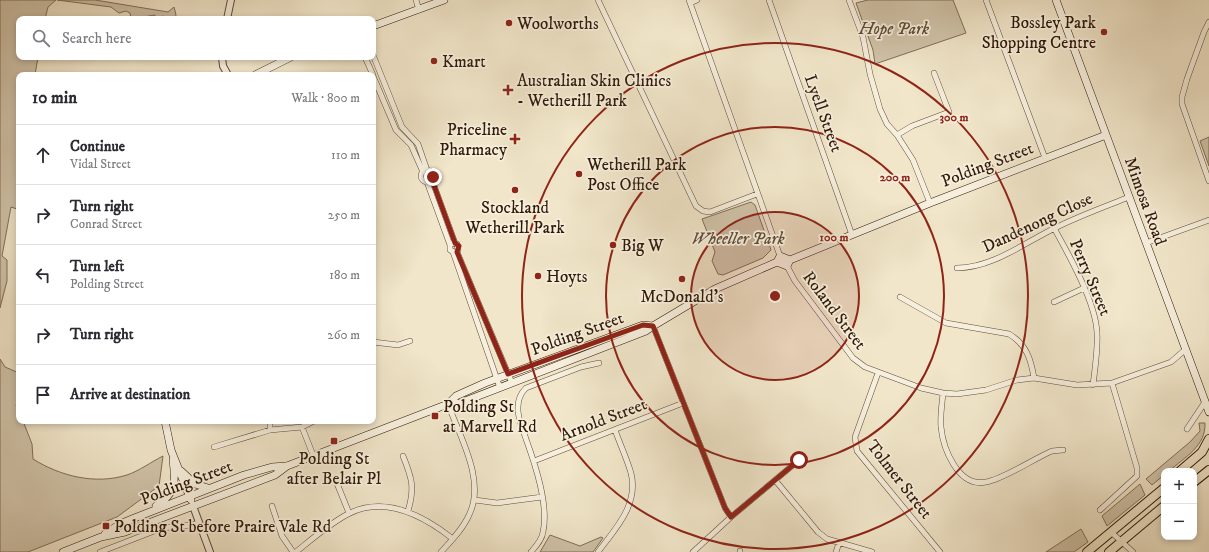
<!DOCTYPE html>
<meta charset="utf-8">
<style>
:root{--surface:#fff;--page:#f7f7f7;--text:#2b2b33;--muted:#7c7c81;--line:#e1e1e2}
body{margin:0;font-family:"IM FELL DW Pica",serif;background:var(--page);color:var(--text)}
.controls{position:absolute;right:12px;bottom:12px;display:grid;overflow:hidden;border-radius:8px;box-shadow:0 2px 6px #0003}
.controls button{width:36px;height:36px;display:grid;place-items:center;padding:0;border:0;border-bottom:1px solid var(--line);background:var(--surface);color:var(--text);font:20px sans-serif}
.stop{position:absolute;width:12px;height:12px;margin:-9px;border:3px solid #8f2418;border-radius:50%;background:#fff}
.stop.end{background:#8f2418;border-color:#fff;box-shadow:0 1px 4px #0008}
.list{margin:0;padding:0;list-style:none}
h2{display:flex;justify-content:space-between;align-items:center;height:52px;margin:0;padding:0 16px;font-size:17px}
h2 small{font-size:13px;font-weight:400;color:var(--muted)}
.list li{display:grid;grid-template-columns:26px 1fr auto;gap:12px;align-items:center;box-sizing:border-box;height:60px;padding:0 16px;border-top:1px solid var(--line)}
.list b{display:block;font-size:15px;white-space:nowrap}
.list p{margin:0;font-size:13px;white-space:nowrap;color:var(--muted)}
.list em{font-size:13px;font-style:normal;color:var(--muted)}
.icon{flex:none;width:22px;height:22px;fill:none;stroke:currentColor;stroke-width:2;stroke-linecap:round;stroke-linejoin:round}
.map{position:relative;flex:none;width:1209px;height:552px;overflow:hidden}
.search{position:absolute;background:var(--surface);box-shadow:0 2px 6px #0003;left:16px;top:16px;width:360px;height:44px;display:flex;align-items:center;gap:10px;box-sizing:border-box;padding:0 14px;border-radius:8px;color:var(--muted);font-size:15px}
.panel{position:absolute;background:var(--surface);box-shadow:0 2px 6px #0003;left:16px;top:72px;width:360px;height:352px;border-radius:8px}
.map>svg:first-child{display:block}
</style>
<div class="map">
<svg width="1209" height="552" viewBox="0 0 1209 552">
<rect width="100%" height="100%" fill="#f1e6ca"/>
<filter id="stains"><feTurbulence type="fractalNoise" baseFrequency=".005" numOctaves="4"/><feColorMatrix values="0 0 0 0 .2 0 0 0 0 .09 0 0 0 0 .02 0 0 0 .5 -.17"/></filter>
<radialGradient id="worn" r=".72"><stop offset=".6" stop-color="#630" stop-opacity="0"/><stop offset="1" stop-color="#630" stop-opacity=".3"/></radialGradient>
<!-- green -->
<path fill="#d0c3a9" stroke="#806e58" d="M0,0H56L48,7L45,19H19V57H38L35,75H19V205L17,209L11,207L2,256L7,260V281L0,308Z
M57,0H95L168,12L174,7L176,15L175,19L162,16L159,19H154L155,15C146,16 140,19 131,19L130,13L126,11L119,13L111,7Z
M868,0H953L966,33L875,64L873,50L856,3Z
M1209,137V166L1200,141Z
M751,202L755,205L771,250L763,258L723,275L718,274L712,261L715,252L702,219Z
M0,359L5,367L19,373V402L16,405L19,413V421H23L32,444L33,459C60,476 95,485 127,475C139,471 151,462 163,456L159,486L117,517L28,552H0Z
M1199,423H1205C1206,446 1185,457 1169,471H1164V475L1152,485L1146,479L1190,442L1200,431Z
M1140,484L1145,495L1107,526L1102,516Z
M1081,529L1088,542L1074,552H1046Z
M550,535L580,546L601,537L603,538L593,552H540Z"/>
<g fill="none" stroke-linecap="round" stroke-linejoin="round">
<!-- minor casing -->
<g stroke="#604c38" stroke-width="6">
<path id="minor" d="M416,0L419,10
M598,0L696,206L703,211L710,212L757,194
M689,0L780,256
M769,0L852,235
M849,0L863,37L870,74L880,109L887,124L897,135L913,160L930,203
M986,0L1045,158
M690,3L697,0
M1209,22L1204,32L1187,79L1182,97V104L1209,181
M373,55L402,127L418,144L427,170
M365,57L373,75
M373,76L396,130L411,145L423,172
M897,135L912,126L949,112L934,73
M421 176a6 6 0 1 1 12 0a6 6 0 1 1-12 0Z
M432,180L455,243
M427,182L450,245V250L454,252L458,251L457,244L453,243L450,245
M1054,228C1069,255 1096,303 1097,333C1098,350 1095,368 1093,385
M1146,243L1209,220
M453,252L500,388
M457,252L512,383
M787,266L795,281L853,358L865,367L921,388L943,393L957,394L986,390L1017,380L1034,378L1077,385L1112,383L1171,362L1186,349
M957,268C992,268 1024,243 1055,228C1079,216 1104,207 1129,197
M900,297L946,323L1009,334C1026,344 1031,359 1034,378
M1054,302L1084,288
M653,326L725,508L731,517
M373,342L398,345L410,341
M878,373L855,437L857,451L940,552
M943,393C942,404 940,416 941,427C943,448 958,488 986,482C1004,479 1033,459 1052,451L1063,450
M270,421V430
M302,427L313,455
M1187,429L1205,402
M214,447L270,430L302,427L314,421
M403,456C412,478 415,488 408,511
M534,461L683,403
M775,480L818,532L827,539L872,552
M336,481L349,513
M475,500L497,503L542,497
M272,506L282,536L293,552
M1100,510L1137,476V468L1112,383
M1111,532L1133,552
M740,551V552
M100,552L162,528L192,525L199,523
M296,552C312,539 329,524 348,514C385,495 424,516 453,539
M441,552C451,541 463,529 469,515C486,481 460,437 448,404
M531,552C536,546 542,540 543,532C549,505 535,464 526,439C523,429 517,418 518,407C518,399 521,393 526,388L581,367L599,363
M598,552C615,529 639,505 631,473C627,459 620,444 615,430
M693,552L731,517L799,460
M836,552L839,543"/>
</g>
<!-- tertiary casing -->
<g stroke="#604c38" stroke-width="8">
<path id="tertiary" d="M227,19L231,0
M222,57L223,66L228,75
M193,506L210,552"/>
</g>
<!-- secondary casing -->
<g stroke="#301907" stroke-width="8">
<path id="secondary" d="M1056,0L1209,412
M373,26L444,0
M255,75L291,57
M790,260L930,203L1106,135
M777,262L780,256L790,260
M777,262L787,266L790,260
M448,404L456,396L485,383L643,325L653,326
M165,421L171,450L191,500
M181,471L195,484L208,488
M156,506C176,493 176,483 173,460
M105,534L120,524L132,519L244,475L272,467L286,466
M63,552L101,537L125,532L275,475L287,466L448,404L460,403L646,331L653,326L715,289L777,262"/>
</g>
<!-- primary casing -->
<g stroke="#301907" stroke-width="10">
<path id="primary" d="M1180,471L1202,452L1209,439
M1194,482L1209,470
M1087,552L1164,488
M1109,552L1164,506"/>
</g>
<!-- minor -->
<use href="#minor" stroke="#f6efdd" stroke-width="5"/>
<!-- tertiary -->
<use href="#tertiary" stroke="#f6efdd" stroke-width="6"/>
<!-- secondary -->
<use href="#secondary" stroke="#f6efdd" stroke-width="7"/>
<!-- primary -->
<use href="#primary" stroke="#f1e6ca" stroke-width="8"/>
</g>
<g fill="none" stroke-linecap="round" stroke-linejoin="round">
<!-- route -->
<path stroke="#8f2418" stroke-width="5" d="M433,177L432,180L455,243L459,246L457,252L508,374L643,325L653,326L725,508L731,517L799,460"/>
</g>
<!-- distance rings -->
<circle cx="775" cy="296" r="84" fill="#8f2418" fill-opacity=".12"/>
<g fill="none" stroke="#8f2418" stroke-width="2">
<circle cx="775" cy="296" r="84"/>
<circle cx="775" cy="296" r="169"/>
<circle cx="775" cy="296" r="253"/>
</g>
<!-- markers -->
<g fill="#8f2418" stroke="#f6efdd" stroke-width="1.5">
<circle cx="509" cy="23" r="4"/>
<circle cx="1104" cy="32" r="4"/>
<circle cx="434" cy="61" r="4"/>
<path d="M506 84h4v4h4v4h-4v4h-4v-4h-4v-4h4z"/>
<path d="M513 133h4v4h4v4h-4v4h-4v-4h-4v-4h4z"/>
<circle cx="579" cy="174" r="4"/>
<circle cx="515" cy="190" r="4"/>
<circle cx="613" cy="245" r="4"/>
<circle cx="538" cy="276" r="4"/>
<circle cx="682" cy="279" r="4"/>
<rect x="431" y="412" width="8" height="8" rx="2"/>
<rect x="330" y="437" width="8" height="8" rx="2"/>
<rect x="102" y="522" width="8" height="8" rx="2"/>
</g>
<g text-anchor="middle" stroke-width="3.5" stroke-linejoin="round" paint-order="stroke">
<!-- poi labels -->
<g font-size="17" fill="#301907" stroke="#f6efdd" text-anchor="start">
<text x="1096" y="28" text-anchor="end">Bossley Park<tspan x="1096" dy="20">Shopping Centre</tspan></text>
<text x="517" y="29">Woolworths</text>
<text x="442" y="67">Kmart</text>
<text x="517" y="86">Australian Skin Clinics<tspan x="517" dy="20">- Wetherill Park</tspan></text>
<text x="507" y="135" text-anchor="end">Priceline<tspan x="507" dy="20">Pharmacy</tspan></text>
<text x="587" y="170">Wetherill Park<tspan x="587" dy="20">Post Office</tspan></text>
<text x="515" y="213" text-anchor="middle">Stockland<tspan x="515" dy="20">Wetherill Park</tspan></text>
<text x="621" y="251">Big W</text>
<text x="546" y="282">Hoyts</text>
<text x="682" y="302" text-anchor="middle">McDonald's</text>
<text x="443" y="412">Polding St<tspan x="443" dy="20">at Marvell Rd</tspan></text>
<text x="334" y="464" text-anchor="middle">Polding St<tspan x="334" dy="20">after Belair Pl</tspan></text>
<text x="114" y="532">Polding St before Praire Vale Rd</text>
</g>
<!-- park labels -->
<g font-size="17" font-style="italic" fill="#604c38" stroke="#f6efdd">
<text x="894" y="34">Hope Park</text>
<text x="738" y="244">Wheeller Park</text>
</g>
<!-- street labels -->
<g font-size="17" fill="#301907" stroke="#f6efdd">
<text transform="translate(824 113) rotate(70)" y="6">Lyell Street</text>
<text transform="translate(987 164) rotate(-21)" y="6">Polding Street</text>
<text transform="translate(1146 201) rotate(70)" y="6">Mimosa Road</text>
<text transform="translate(1037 222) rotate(-25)" y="6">Dandenong Close</text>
<text transform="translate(1091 277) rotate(67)" y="6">Perry Street</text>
<text transform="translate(835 310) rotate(53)" y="6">Roland Street</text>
<text transform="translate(577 333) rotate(-20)" y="6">Polding Street</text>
<text transform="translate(603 419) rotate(-21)" y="6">Arnold Street</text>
<text transform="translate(900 479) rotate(52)" y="6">Tolmer Street</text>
<text transform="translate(186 482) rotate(-21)" y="6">Polding Street</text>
</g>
</g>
<circle cx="775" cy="296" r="6" fill="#8f2418" stroke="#f6efdd" stroke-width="2"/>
<g font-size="12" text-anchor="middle" font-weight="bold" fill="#8f2418" stroke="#f6efdd" stroke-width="3.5" stroke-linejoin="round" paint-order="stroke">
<text x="954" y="121">300 m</text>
<text x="895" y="181">200 m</text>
<text x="834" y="241">100 m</text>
</g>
<rect width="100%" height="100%" filter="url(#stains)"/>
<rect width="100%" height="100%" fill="url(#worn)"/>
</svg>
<div class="controls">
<button>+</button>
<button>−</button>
</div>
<div class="stop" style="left:799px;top:460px"></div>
<div class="stop end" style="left:433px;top:177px"></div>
<div class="search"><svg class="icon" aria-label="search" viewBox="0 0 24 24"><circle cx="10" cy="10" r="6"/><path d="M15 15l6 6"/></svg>Search here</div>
<section class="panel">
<h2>10 min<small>Walk · 800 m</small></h2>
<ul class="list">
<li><svg class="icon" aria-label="ahead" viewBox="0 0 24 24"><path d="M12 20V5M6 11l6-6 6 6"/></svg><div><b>Continue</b><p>Vidal Street</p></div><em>110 m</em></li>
<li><svg class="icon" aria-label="right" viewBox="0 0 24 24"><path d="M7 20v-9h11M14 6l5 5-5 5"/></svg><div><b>Turn right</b><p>Conrad Street</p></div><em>250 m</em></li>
<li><svg class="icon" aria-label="left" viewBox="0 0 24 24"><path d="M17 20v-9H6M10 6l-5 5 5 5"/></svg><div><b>Turn left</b><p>Polding Street</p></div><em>180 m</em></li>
<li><svg class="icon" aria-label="right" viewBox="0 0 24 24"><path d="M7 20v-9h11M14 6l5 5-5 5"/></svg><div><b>Turn right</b></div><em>260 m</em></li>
<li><svg class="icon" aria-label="arrive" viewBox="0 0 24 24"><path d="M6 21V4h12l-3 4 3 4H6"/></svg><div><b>Arrive at destination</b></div></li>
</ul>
</section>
</div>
